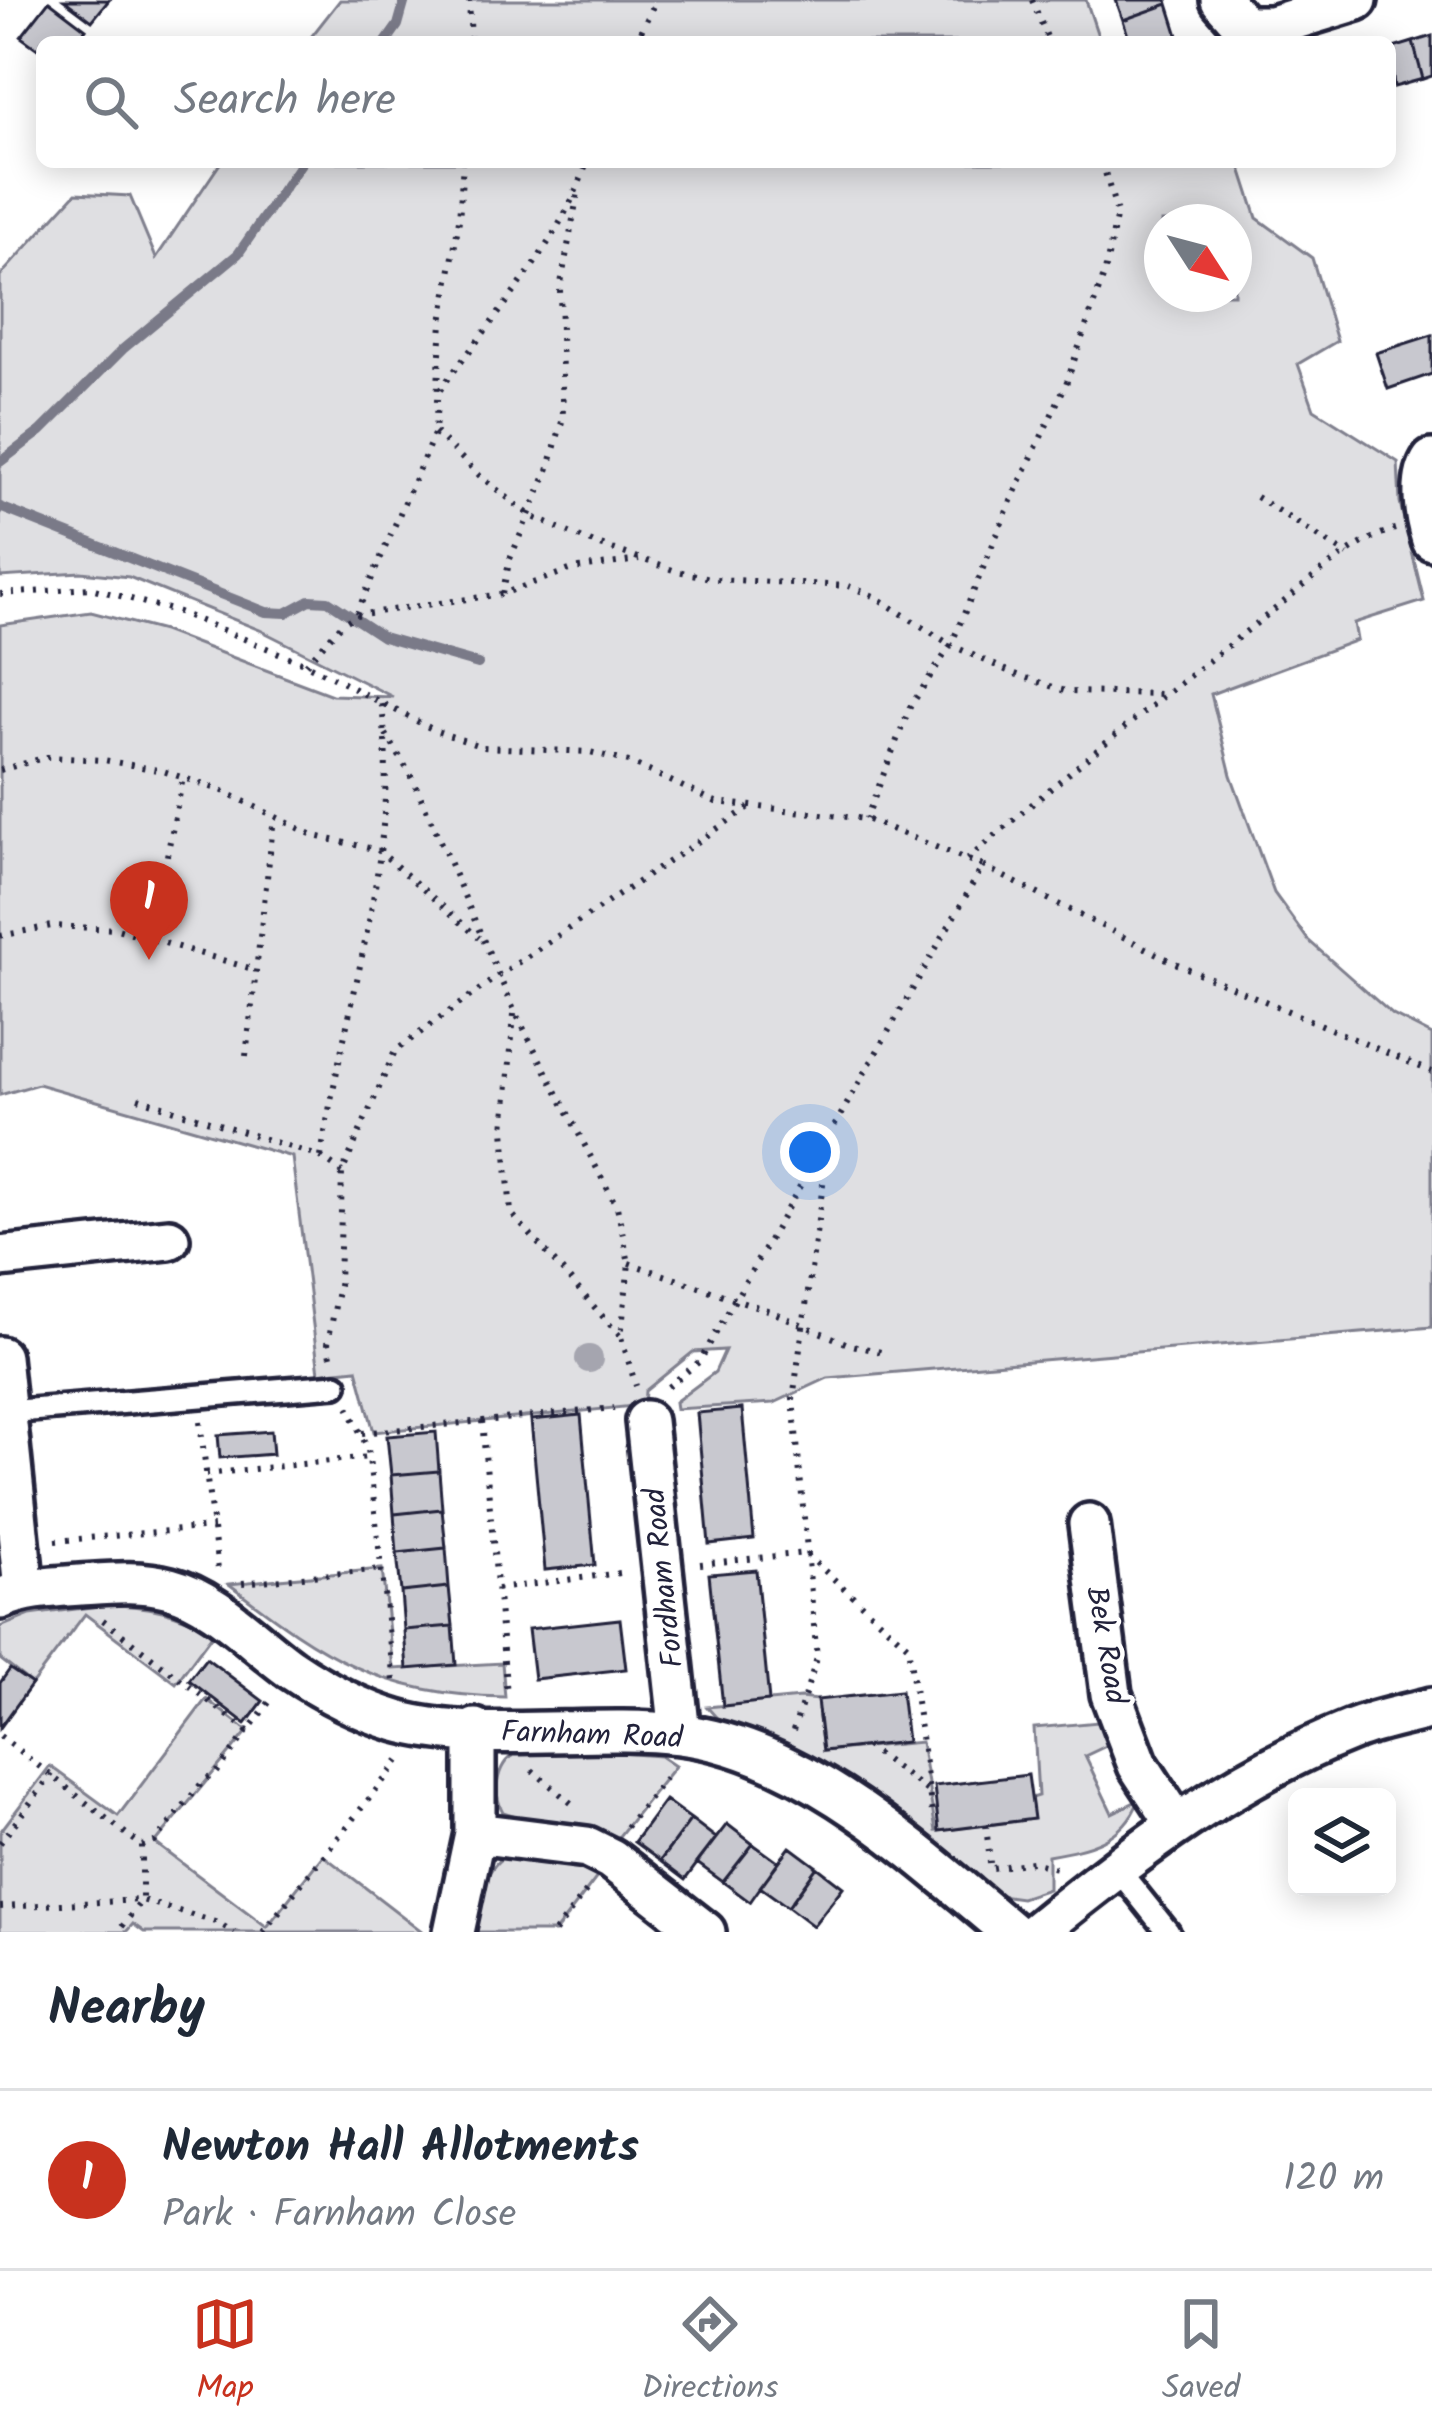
<!DOCTYPE html>
<meta charset="utf-8">
<style>
:root{--surface:#fff;--page:#f2f2f3;--text:#1f2937;--muted:#747a83;--line:#e0e1e3;--accent:#c8321e}
body{margin:0;font-family:Kalam,sans-serif;background:var(--page);color:var(--text)}
.controls{position:absolute;right:36px;bottom:36px;display:grid;overflow:hidden;border-radius:18px;box-shadow:0 6px 30px #0003}
.controls button{width:108px;height:108px;display:grid;place-items:center;padding:0;border:0;border-bottom:3px solid var(--line);background:var(--surface);color:var(--text);font:60px sans-serif}
.compass{position:absolute;left:1144px;top:204px;width:108px;height:108px;border-radius:50%;background:var(--surface);box-shadow:0 6px 30px #0003;rotate:126deg}
.you{position:absolute;left:810px;top:1152px;width:42px;height:42px;margin:-30px;border:9px solid #fff;border-radius:50%;background:#1a73e8;box-shadow:0 0 0 18px #1a73e833}
.badge{display:grid;place-items:center;width:78px;height:78px;border-radius:50%;background:var(--accent);color:#fff;font-size:39px;font-weight:700}
.pin{position:absolute;translate:-50% -99px;filter:drop-shadow(0 3px 6px #0008)}
.pin::after{content:'';position:absolute;top:63px;width:42px;height:36px;background:inherit;clip-path:polygon(0 0,100% 0,50% 100%)}
.list{margin:0;padding:0;list-style:none}
h2{display:flex;justify-content:space-between;align-items:center;height:156px;margin:0;padding:0 48px;font-size:51px}
h2 small{font-size:39px;font-weight:400;color:var(--muted)}
.list li{display:grid;grid-template-columns:78px 1fr auto;gap:36px;align-items:center;box-sizing:border-box;height:180px;padding:0 48px;border-top:3px solid var(--line)}
.list b{display:block;font-size:45px;white-space:nowrap}
.list p{margin:0;font-size:39px;white-space:nowrap;color:var(--muted)}
.list em{font-size:39px;font-style:normal;color:var(--muted)}
.icon{flex:none;width:66px;height:66px;fill:none;stroke:currentColor;stroke-width:2;stroke-linecap:round;stroke-linejoin:round}
.map{position:relative;flex:none;width:1432px;height:1932px;overflow:hidden}
.search{position:absolute;background:var(--surface);box-shadow:0 6px 30px #0003;left:36px;right:36px;top:36px;height:132px;display:flex;align-items:center;gap:30px;box-sizing:border-box;padding:0 42px;border-radius:18px;color:var(--muted);font-size:45px}
.sheet{height:336px;background:var(--surface)}
nav{display:flex;justify-content:space-around;align-items:center;box-sizing:border-box;height:168px;border-top:3px solid var(--line);background:var(--surface);font-size:33px;color:var(--muted)}
nav a{display:grid;justify-items:center;gap:6px}
nav .on{color:var(--accent)}
.map>svg:first-child{display:block}
</style>
<div class="map">
<svg width="1432" height="1932" viewBox="0 0 1432 1932">
<rect width="100%" height="100%" fill="#fff"/>
<filter id="ink" filterUnits="userSpaceOnUse"><feTurbulence type="fractalNoise" baseFrequency=".00833" numOctaves="2"/><feDisplacementMap in="SourceGraphic" scale="24" xChannelSelector="R" yChannelSelector="G"/><feConvolveMatrix kernelMatrix="1 2 1 2 8 2 1 2 1" color-interpolation-filters="sRGB"/></filter>
<g filter="url(#ink)">
<!-- green -->
<path fill="#dfdfe2" stroke="#80808e" stroke-width="3" fill-rule="evenodd" d="M340,0H1086L1100,42H307Z
M221,162H1239L1257,218L1312,258L1337,341L1298,364L1314,409L1398,462L1400,503L1424,601L1354,623L1357,640L1211,694L1231,775L1274,893L1308,940L1393,1015L1432,1035V1327L828,1378L774,1403L676,1409L675,1402L715,1372L725,1350L693,1352L645,1391L644,1405L374,1432L357,1369L319,1373L292,1157L38,1084L0,1095V625L91,612L163,631L332,695L393,697L260,630L129,577L81,572L0,577V276L76,193L130,196L156,258ZM1162,222H1234V294H1162Z
M382,1569L393,1669L502,1663L505,1697C381,1695 324,1657 229,1584Z
M106,1605C148,1605 178,1612 214,1632L176,1683L85,1614L32,1684L0,1659V1627L30,1615Z
M800,1698L817,1700L823,1751L921,1742L936,1831L1033,1819L1031,1798L1038,1796L1034,1728L1098,1722L1108,1745L1085,1756L1112,1813L1139,1800C1123,1842 1087,1848 1048,1855V1889L1021,1898L1000,1895L814,1762L769,1738L723,1725L707,1707Z
M206,1699L248,1731L155,1843L267,1927L323,1855L423,1932H144L133,1924L126,1932H0V1832L50,1766L118,1816Z
M551,1748L660,1756L675,1766L616,1840L589,1828L532,1821L503,1812C492,1792 496,1760 521,1751C529,1748 542,1749 551,1748Z
M514,1851L565,1858L601,1872L555,1932H473C480,1900 481,1865 514,1851Z"/>
<g fill="none" stroke-linecap="round" stroke-linejoin="round">
<!-- stream -->
<path stroke="#7a7a88" stroke-width="10" d="M386,42L398,25L405,0
M0,462L41,431L123,349L238,254L302,162
M0,507L266,612L286,613L310,600L328,601L383,637L478,664"/>
</g>
<!-- building -->
<path fill="#c8c8cf" stroke="#22223b" stroke-width="3" d="M64,0H109L92,21Z
M1116,0H1167L1168,4L1123,20Z
M49,1L86,29L76,42H42V52L21,37Z
M1168,4L1180,42H1130L1123,20Z
M1432,36V76L1423,79L1413,42Z
M1413,42L1423,79L1394,87L1390,49Z
M1432,335V374L1388,389L1376,353Z
M742,1409L754,1539L709,1544L697,1413Z
M581,1415L595,1565L545,1570L531,1420Z
M271,1431L273,1454L220,1458L218,1435Z
M436,1432L439,1471L391,1475L387,1436Z
M439,1471L442,1509L394,1514L391,1475Z
M442,1509L446,1548L397,1553L394,1514Z
M446,1548L449,1587L401,1592L397,1553Z
M756,1570L769,1701L723,1706L709,1574Z
M449,1587L453,1626L404,1630L401,1592Z
M620,1619L626,1669L534,1679L528,1629Z
M453,1626L456,1665L407,1669L404,1630Z
M206,1658L263,1701L246,1724L189,1680Z
M10,1669L32,1684L0,1728V1683Z
M901,1691L907,1742L823,1751L817,1700Z
M1028,1775L1034,1819L939,1831L934,1786Z
M665,1800L691,1819L660,1861L634,1842Z
M691,1819L716,1838L685,1880L660,1861Z
M727,1824L753,1844L723,1882L697,1863Z
M753,1844L778,1862L750,1902L723,1882Z
M790,1847L817,1867L788,1907L760,1887Z
M817,1867L843,1887L813,1926L788,1907Z"/>
<g fill="none" stroke-linecap="round" stroke-linejoin="round">
<!-- lane casing -->
<g stroke="#22223b" stroke-width="30">
<path id="lane" d="M6,1412L336,1385
M1116,1867L1168,1932"/>
</g>
<!-- street casing -->
<g stroke="#22223b" stroke-width="48">
<path id="street" d="M1221,0L1244,26H1272L1357,0
M1432,460C1418,480 1425,518 1432,540
M0,1257L169,1239
M0,1357L24,1590
M646,1421L680,1734
M1089,1524L1111,1694L1138,1765L1176,1823
M0,1599C26,1588 52,1587 80,1585C111,1583 140,1580 170,1588C216,1600 253,1642 291,1669C322,1690 360,1710 397,1721C478,1744 593,1724 679,1734C806,1749 917,1854 1011,1932
M475,1833L587,1847L611,1859L705,1932
M454,1932L475,1833V1729
M1036,1932C1134,1852 1233,1777 1352,1730C1377,1720 1406,1715 1432,1708"/>
</g>
<!-- path -->
<path stroke="#22223b" stroke-width="6" stroke-dasharray="3 9" stroke-linecap="butt" d="M469,0L471,42
M1032,0L1049,42
M636,42L656,0
M1102,162L1117,213L1105,272L1066,384L1011,501L951,645L1012,673L1068,692L1165,694
M440,390C490,322 561,243 587,162
M435,432L481,477L531,516L583,539L673,570L715,579L848,586L874,596L951,645L910,707L866,819
M1256,497L1348,555
M0,594L91,588L178,612L306,664L436,731L483,747L590,752L629,762L716,802L866,819L983,866L700,1361L664,1390
M502,594L510,559L548,471L563,418L560,289L579,187
M356,615L502,594L572,569L639,560
M306,664L342,624L356,615L435,432L442,322L459,220L463,162
M386,734L413,779L514,1010L617,1207L629,1263L621,1337L636,1386
M0,770L47,757L104,760L163,771L223,791L315,836L378,850L479,938
M967,860C1064,775 1164,695 1266,616C1305,586 1348,543 1395,529
M983,866L1175,963L1432,1072
M0,936L51,926L117,929L256,970
M150,938L183,778
M514,1014L504,1130L511,1213L621,1337
M246,1056L274,818
M138,1098L321,1157L342,1172
M321,1157C343,1010 403,848 381,700
M629,1263L770,1311L848,1344L881,1352
M331,1356L328,1343L339,1285L342,1173L395,1051L498,976L751,806
M348,1407L368,1449L394,1682
M482,1421L507,1694
M200,1422L218,1570
M362,1433L614,1408
M206,1474L369,1457
M55,1541L213,1527
M700,1564L805,1553L908,1646L933,1819
M242,1583L382,1569
M497,1589L627,1572
M103,1620L248,1731
M793,1731L817,1658L793,1399L830,1134
M0,1736L142,1846V1900L118,1932
M866,1746L929,1792
M532,1770L577,1808
M986,1825L990,1863
M626,1827L670,1772
M0,1843L52,1774
M142,1846L155,1842L204,1780L215,1775L273,1697
M993,1868L1032,1862L1056,1868
M0,1907L142,1900L215,1922L235,1932
M263,1932L399,1761
M555,1932L588,1889"/>
<!-- lane -->
<use href="#lane" stroke="#fff" stroke-width="21"/>
<!-- street -->
<use href="#street" stroke="#fff" stroke-width="39"/>
</g>
<!-- trees -->
<circle fill="#a5a5af" cx="589" cy="1359" r="14"/>
</g>
<g text-anchor="middle" stroke-width="9" stroke-linejoin="round" paint-order="stroke">
<!-- street labels -->
<g font-size="30" fill="#22223b" stroke="#fff">
<text transform="translate(663 1578) rotate(-96)" y="10">Fordham Road</text>
<text transform="translate(1107 1645) rotate(80)" y="10">Bek Road</text>
<text transform="translate(592 1734) rotate(2)" y="10">Farnham Road</text>
</g>
</g>
</svg>
<div class="controls">
<button><svg class="icon" aria-label="layers" viewBox="0 0 24 24"><path d="M12 4l9 5-9 5-9-5zM3 14l9 5 9-5"/></svg></button>
</div>
<svg class="compass" viewBox="-18 -18 36 36"><path d="M0-13l5 13h-10z" fill="#e53935"/><path d="M0 13l5-13h-10z" fill="#747a83"/></svg>
<div class="you"></div>
<div class="pin badge" style="left:149px;top:960px">1</div>
<div class="search"><svg class="icon" aria-label="search" viewBox="0 0 24 24"><circle cx="10" cy="10" r="6"/><path d="M15 15l6 6"/></svg>Search here</div>
</div>
<section class="sheet">
<h2>Nearby<small></small></h2>
<ul class="list">
<li><span class="badge">1</span><div><b>Newton Hall Allotments</b><p>Park · Farnham Close</p></div><em>120 m</em></li>
</ul>
</section>
<nav>
<a class="on"><svg class="icon" aria-label="map" viewBox="0 0 24 24"><path d="M3 6l6-2 6 2 6-2v14l-6 2-6-2-6 2zM9 4v14M15 6v14"/></svg>Map</a>
<a><svg class="icon" aria-label="directions" viewBox="0 0 24 24"><path d="M12 3l9 9-9 9-9-9zM9 14v-3h6M13 9l2 2-2 2"/></svg>Directions</a>
<a><svg class="icon" aria-label="saved" viewBox="0 0 24 24"><path d="M7 4h10v16l-5-4-5 4z"/></svg>Saved</a>
</nav>
